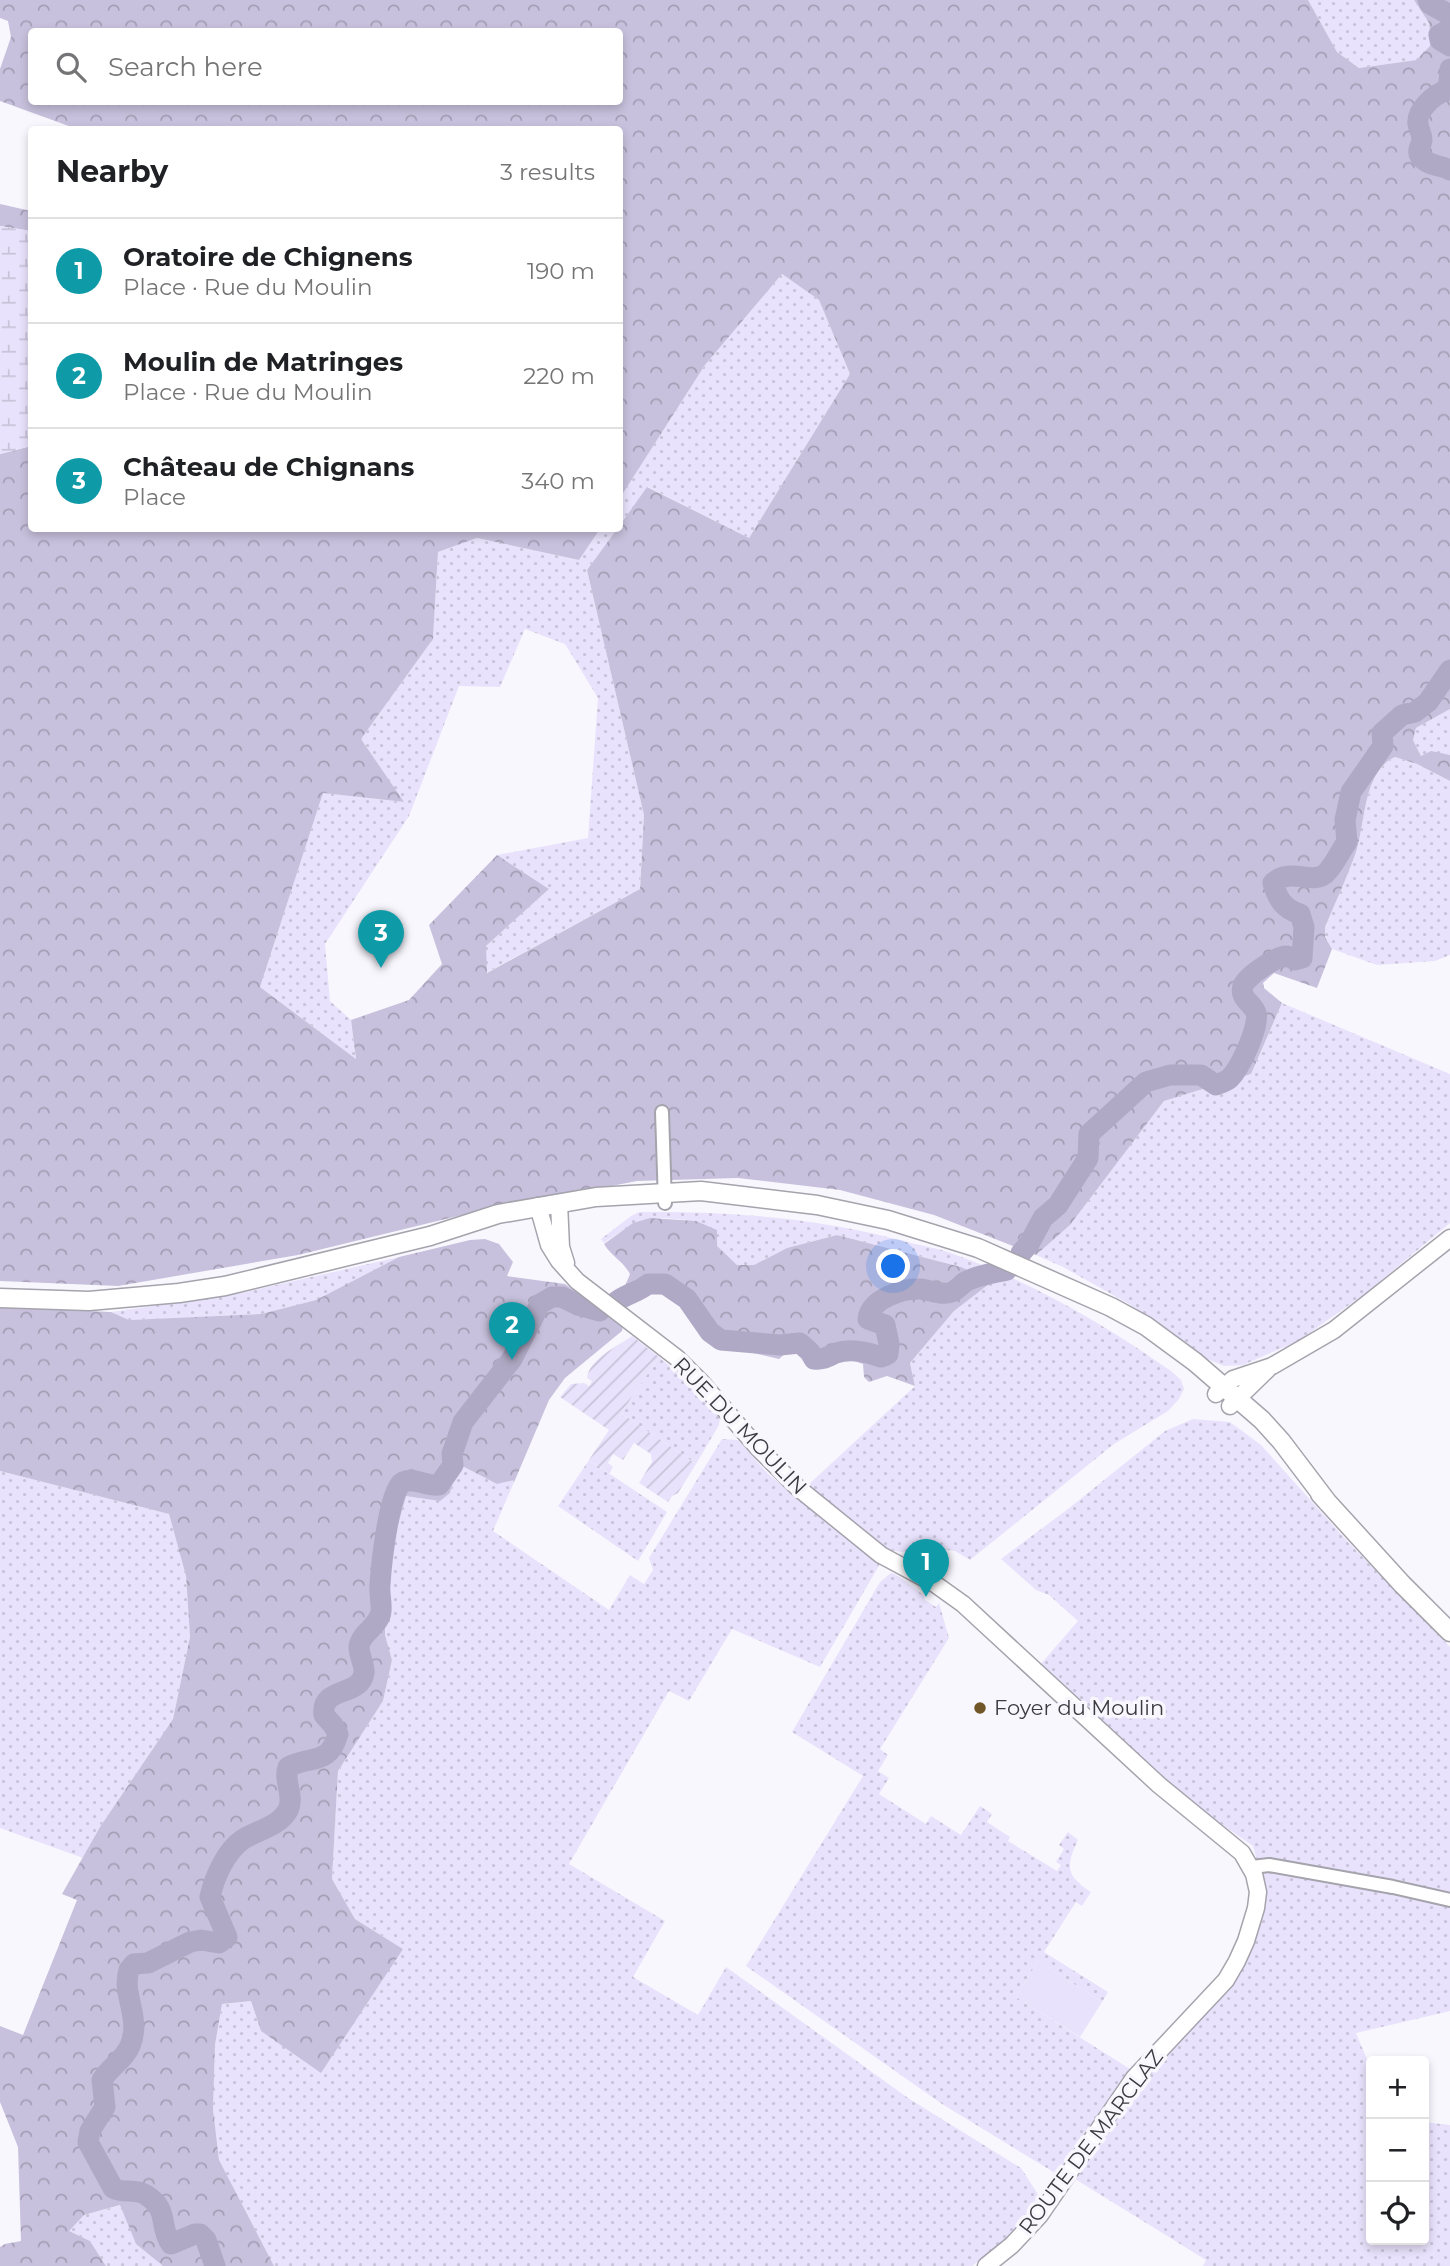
<!DOCTYPE html>
<meta charset="utf-8">
<style>
:root{--surface:#fff;--page:#f2f2f2;--text:#202124;--muted:#757577;--line:#e0e0e0;--accent:#705628}
body{margin:0;font-family:Montserrat,sans-serif;background:var(--page);color:var(--text)}
.controls{position:absolute;right:21px;bottom:21px;display:grid;overflow:hidden;border-radius:7px;box-shadow:0 4px 10px #0003}
.controls button{width:63px;height:63px;display:grid;place-items:center;padding:0;border:0;border-bottom:2px solid var(--line);background:var(--surface);color:var(--text);font:35px sans-serif}
.you{position:absolute;left:894px;top:1267px;width:24px;height:24px;margin:-18px;border:5px solid #fff;border-radius:50%;background:#1a73e8;box-shadow:0 0 0 10px #1a73e833}
.badge{display:grid;place-items:center;width:46px;height:46px;border-radius:50%;background:var(--accent);color:#fff;font-size:23px;font-weight:700}
.pin{position:absolute;translate:-50% -58px;filter:drop-shadow(0 2px 4px #0008)}
.pin::after{content:'';position:absolute;top:37px;width:24px;height:21px;background:inherit;clip-path:polygon(0 0,100% 0,50% 100%)}
.list{margin:0;padding:0;list-style:none}
h2{display:flex;justify-content:space-between;align-items:center;height:91px;margin:0;padding:0 28px;font-size:30px}
h2 small{font-size:23px;font-weight:400;color:var(--muted)}
.list li{display:grid;grid-template-columns:46px 1fr auto;gap:21px;align-items:center;box-sizing:border-box;height:105px;padding:0 28px;border-top:2px solid var(--line)}
.list b{display:block;font-size:26px;white-space:nowrap}
.list p{margin:0;font-size:23px;white-space:nowrap;color:var(--muted)}
.list em{font-size:23px;font-style:normal;color:var(--muted)}
.icon{flex:none;width:38px;height:38px;fill:none;stroke:currentColor;stroke-width:2;stroke-linecap:round;stroke-linejoin:round}
.map{position:relative;flex:none;width:1450px;height:2266px;overflow:hidden}
.search{position:absolute;background:var(--surface);box-shadow:0 4px 10px #0003;left:28px;top:28px;width:595px;height:77px;display:flex;align-items:center;gap:18px;box-sizing:border-box;padding:0 24px;border-radius:7px;color:var(--muted);font-size:26px}
.panel{position:absolute;background:var(--surface);box-shadow:0 4px 10px #0003;left:28px;top:126px;width:595px;height:406px;border-radius:7px}
.map>svg:first-child{display:block}
</style>
<div class="map">
<svg width="1450" height="2266" viewBox="0 0 1450 2266">
<defs>
<pattern id="grass-dots" width="8" height="8" patternUnits="userSpaceOnUse" patternTransform="scale(1.75)"><rect width="8" height="8" fill="#e8e2fc"/><path d="M2 2h.1M6 6h.1" fill="none" stroke="#c8c3d9" stroke-width="1.8" stroke-linecap="round"/></pattern>
<pattern id="forest-crowns" width="20" height="18" patternUnits="userSpaceOnUse" patternTransform="scale(1.75)"><rect width="20" height="18" fill="#c8c1dd"/><path d="M2 6a3 3 0 1 1 6 0M12 15a3 3 0 1 1 6 0" fill="none" stroke="#a49eb5"/></pattern>
<pattern id="wetland-marsh" width="20" height="14" patternUnits="userSpaceOnUse" patternTransform="scale(1.75)"><rect width="20" height="14" fill="#e8e2fc"/><path d="M1 5h8M5 5V1M11 12h8M15 12V8" fill="none" stroke="#c8c3d9"/></pattern>
<pattern id="garden-furrows" width="10" height="10" patternUnits="userSpaceOnUse" patternTransform="scale(1.75)"><rect width="10" height="10" fill="#e8e2fc"/><path d="M-1 1l2-2M0 10L10 0M9 11l2-2" fill="none" stroke="#c8c3d9"/></pattern>
</defs>
<rect width="100%" height="100%" fill="#f9f7fe"/>
<!-- grass -->
<path fill="url(#grass-dots)" d="M1308,0H1414L1429,23L1431,46L1416,60L1359,68L1337,52Z
M782,274L819,300L850,374L749,538L648,487L620,525V498L705,365Z
M600,529H617L587,570L644,815L640,889L486,973V946L549,889L497,855L588,838L598,698L565,644L525,629L500,687L459,686L409,816L325,944L330,1001L351,1020L356,1059L260,987L323,793L403,802L361,739L433,639L438,552L477,538L579,560Z
M1450,709V755L1421,756L1413,740L1416,728Z
M1395,757L1417,764L1450,781V955L1435,961L1377,965L1332,949L1325,936V927C1335,903 1346,880 1355,855C1366,825 1362,773 1395,757Z
M1282,1003L1450,1074V1223L1366,1293L1298,1341L1243,1365L1224,1366L1207,1359L1129,1304L1063,1267L1036,1255L1070,1225L1164,1101L1251,1074Z
M639,1212C731,1211 822,1218 911,1243C923,1246 936,1248 948,1252C1028,1280 1101,1322 1171,1371L1181,1380L1184,1389L1179,1399L1168,1411L1114,1444L970,1560L955,1551L940,1549L918,1554L887,1550L807,1486L915,1386L910,1363L954,1311L992,1280L961,1267L837,1235L787,1248L754,1265H737L725,1256L696,1221C648,1216 644,1215 604,1243L601,1239L631,1216Z
M399,1257L316,1300L261,1314L129,1320L111,1312L241,1293Z
M659,1357L694,1387L720,1418L719,1425L696,1464L621,1413Z
M1193,1419L1230,1422L1261,1445L1347,1541L1450,1647V2011L1356,2033L1371,2069V2240H1424V2122L1450,2125V2266H1203L1206,2260L1075,2179L1155,2062L1228,1987L1264,1885L1253,1846L1204,1812L1161,1777L1040,1665L1078,1621L1049,1595L1036,1590L1001,1559L1068,1509L1165,1431Z
M722,1439L738,1440L768,1474L880,1564L820,1667L732,1629L689,1701L669,1691L569,1864L665,1921L633,1977L698,2015L726,1967L908,2098L1021,2168L1041,2199L1009,2237L972,2266H274L219,2161L213,2109L215,2045L222,2004L251,2001L261,2031L403,1949L355,1919L332,1879L338,1771L383,1701L392,1660L385,1635V1572L406,1495L450,1493L456,1471L464,1467L497,1484L515,1480L493,1531L609,1610L630,1575L644,1584L653,1570L649,1558Z
M589,1460L667,1512L638,1561L558,1506Z
M0,1471L169,1514L186,1576L190,1637L173,1719L100,1827L83,1858L0,1828Z
M891,1573C900,1575 914,1589 924,1595L925,1600L936,1607L939,1603L949,1638L880,1749L888,1755L878,1771L889,1778L879,1794L926,1824L931,1816L961,1835L980,1806L992,1814L987,1822L1010,1837L1008,1841L1057,1871L1061,1865L1056,1862L1064,1849L1059,1845L1068,1832L1078,1840C1066,1866 1065,1875 1091,1892L1082,1906L1076,1902L1044,1952L1108,1992L1102,2002L1038,1961L1016,1997L1130,2069L1061,2172L1055,2173L942,2104L746,1966L863,1776L792,1732L880,1582Z
M121,2205L136,2244L163,2266H106L90,2241L68,2231L84,2215Z"/>
<!-- forest -->
<path fill="url(#forest-crowns)" fill-rule="evenodd" d="M0,0H1308L1337,52L1359,68L1416,60L1431,45L1429,23L1414,0H1450V709L1416,728L1413,740L1421,756L1431,751L1450,755V781L1417,764L1395,757C1362,772 1366,825 1355,855C1346,880 1335,903 1325,927V937L1332,949L1317,988L1274,973L1263,983L1264,988L1282,1003L1251,1074L1164,1101L1070,1225L1036,1255L934,1215L840,1190L738,1178L637,1181L462,1215L298,1255L118,1286L0,1281V454L31,446L32,528L600,529L579,560L477,538L438,552L433,639L361,739L404,802L323,793L260,987L356,1059L351,1020L409,1000L442,964L429,925L497,855L549,889L486,946L487,973L640,889L644,815L587,570L617,529L620,528V525L647,487L749,538L850,374L819,300L782,274L705,365L620,498V130L77,129L0,101V69L11,37L8,21L0,18ZM32,32H620V102H32Z
M0,204L31,211V231L0,226Z
M650,1218L696,1221L717,1230V1246L737,1265H754L787,1248L837,1235L961,1267L993,1281L954,1311L910,1363L915,1386L887,1376L869,1382L864,1377L863,1364L842,1357L828,1367L812,1366L792,1348L779,1359L715,1344L704,1332L696,1314L670,1295L645,1293L620,1305L613,1301L623,1291L630,1274C623,1261 611,1256 604,1244L633,1223Z
M485,1239L499,1244L513,1262L507,1276L565,1284L619,1322L623,1326L622,1331L565,1378L549,1400L515,1480L497,1484L464,1467L456,1471L450,1493L440,1501L406,1496L385,1572V1635L392,1660L383,1701L338,1771L332,1879L355,1919L403,1949L321,2073L261,2031L251,2001L222,2004L215,2045L213,2109L219,2160L274,2266H163L136,2244L120,2205L84,2215L69,2231L90,2241L106,2266H0V2247L5,2244L21,2241L18,2147L0,2102V2026L23,2035L77,1900L62,1894L100,1827L173,1719L190,1637L186,1576L169,1514L0,1471V1307L111,1312L129,1320L261,1314L316,1300L399,1257L470,1240Z"/>
<!-- wetland -->
<path fill="url(#wetland-marsh)" d="M0,226L32,231L31,446L0,454Z"/>
<!-- garden -->
<path fill="url(#garden-furrows)" d="M632,1336L659,1357L621,1413L696,1464L678,1493L672,1496L668,1502L639,1483L652,1462L651,1454L634,1443L623,1460L613,1454L608,1463L613,1467L609,1473L589,1460L609,1430L560,1397L571,1384L584,1383L589,1386L592,1381L587,1378C589,1359 618,1346 632,1336Z"/>
<!-- pitch -->
<path fill="#e8e2fc" d="M1038,1961L1102,2002L1080,2037L1016,1997Z"/>
<g fill="none" stroke-linecap="round" stroke-linejoin="round">
<!-- river -->
<path stroke="#b0a9c5" stroke-width="21" d="M1428,0L1430,4L1450,15
M1450,29L1439,35L1440,40L1450,46
M1450,69L1449,83L1445,91C1433,95 1416,111 1418,124C1419,130 1422,134 1422,140C1421,147 1416,150 1420,156C1427,166 1441,165 1450,170
M1021,1253L1029,1244L1043,1218L1058,1205L1088,1158L1089,1134L1146,1082L1170,1075H1201L1216,1085C1221,1083 1227,1081 1230,1078C1240,1068 1260,1026 1256,1013C1253,1003 1239,999 1243,986C1245,977 1277,956 1286,956C1290,956 1292,958 1295,960L1302,958L1304,927L1300,914C1284,909 1278,900 1273,883C1290,867 1312,885 1325,874C1334,866 1340,851 1347,842L1345,820L1351,792L1383,746L1382,733L1402,715L1415,712L1428,702L1450,670
M616,1302C626,1294 639,1292 648,1284H665L687,1299L710,1332L721,1340L780,1345L800,1343L810,1352L814,1359C823,1360 827,1357 836,1353C851,1348 867,1352 881,1357L888,1354L889,1344L885,1325L868,1319C870,1299 903,1288 920,1289C931,1290 941,1296 952,1292C957,1290 961,1285 965,1282C977,1275 994,1273 1007,1270
M215,2266L206,2240L200,2234H195L171,2244C158,2225 170,2210 146,2195C135,2188 123,2194 113,2188L88,2142L90,2131L105,2107L102,2080C110,2067 124,2060 130,2046C142,2018 121,1994 129,1970L134,1964L148,1963L190,1942L201,1940L219,1943L227,1937L210,1897C214,1878 226,1851 242,1840C257,1830 279,1827 288,1810C295,1796 283,1781 288,1767C311,1755 329,1766 338,1734L333,1725L324,1715C320,1686 361,1697 364,1673C365,1665 359,1656 359,1647C360,1633 380,1626 381,1611C382,1603 379,1593 380,1585C381,1567 389,1489 403,1482C415,1477 427,1487 439,1485L453,1465L452,1454L463,1422L512,1359L540,1304L552,1297H562L578,1305L600,1311"/>
<!-- street casing -->
<g stroke="#a5a3ac" stroke-width="16">
<path id="street" d="M662,1112L665,1203
M1252,1867L1269,1865L1393,1887L1450,1900"/>
</g>
<!-- secondary casing -->
<g stroke="#a5a3ac" stroke-width="19">
<path id="secondary" d="M559,1203L561,1247L566,1263
M538,1206L549,1245L559,1261L577,1281L677,1358L701,1382L758,1448L797,1487L881,1555L935,1584L963,1604L1159,1785L1242,1853L1254,1874L1258,1892L1256,1908L1246,1941L1237,1961L1226,1980L1134,2078L1040,2215L1012,2245L986,2266
M1216,1394L1233,1379L1272,1366L1334,1330L1450,1238
M1230,1406L1268,1369"/>
</g>
<!-- primary casing -->
<g stroke="#a5a3ac" stroke-width="21">
<path id="primary" d="M0,1298L89,1301L179,1293L225,1286L430,1236L498,1214L596,1197L701,1191L817,1205L888,1220L978,1248L1111,1307L1146,1326L1195,1362L1262,1420L1281,1441L1328,1503
M1320,1494L1402,1584L1450,1632"/>
</g>
<!-- street -->
<use href="#street" stroke="#fff" stroke-width="12"/>
<!-- secondary -->
<use href="#secondary" stroke="#fff" stroke-width="16"/>
<!-- primary -->
<use href="#primary" stroke="#fff" stroke-width="18"/>
</g>
<!-- markers -->
<circle fill="#705628" stroke="#f9f7fe" stroke-width="2.5" cx="980" cy="1708" r="7"/>
<g text-anchor="middle" stroke-width="7" stroke-linejoin="round" paint-order="stroke">
<!-- street labels -->
<g font-size="21" fill="#3c3b3f" stroke="#f9f7fe">
<text transform="translate(740 1426) rotate(46)" y="7">RUE DU MOULIN</text>
<text transform="translate(1091 2142) rotate(-53)" y="7">ROUTE DE MARCLAZ</text>
</g>
<!-- poi labels -->
<g font-size="21" fill="#3c3b3f" stroke="#f9f7fe" text-anchor="start">
<text x="994" y="1715">Foyer du Moulin</text>
</g>
</g>
</svg>
<div class="controls">
<button>+</button>
<button>−</button>
<button><svg class="icon" aria-label="locate" viewBox="0 0 24 24"><circle cx="12" cy="12" r="6"/><path d="M12 2v4M12 18v4M2 12h4M18 12h4"/></svg></button>
</div>
<div class="you"></div>
<div class="pin badge" style="left:926px;top:1597px;background:#0f9aa8">1</div>
<div class="pin badge" style="left:512px;top:1360px;background:#0f9aa8">2</div>
<div class="pin badge" style="left:381px;top:968px;background:#0f9aa8">3</div>
<div class="search"><svg class="icon" aria-label="search" viewBox="0 0 24 24"><circle cx="10" cy="10" r="6"/><path d="M15 15l6 6"/></svg>Search here</div>
<section class="panel">
<h2>Nearby<small>3 results</small></h2>
<ul class="list">
<li><span class="badge" style="background:#0f9aa8">1</span><div><b>Oratoire de Chignens</b><p>Place · Rue du Moulin</p></div><em>190 m</em></li>
<li><span class="badge" style="background:#0f9aa8">2</span><div><b>Moulin de Matringes</b><p>Place · Rue du Moulin</p></div><em>220 m</em></li>
<li><span class="badge" style="background:#0f9aa8">3</span><div><b>Château de Chignans</b><p>Place</p></div><em>340 m</em></li>
</ul>
</section>
</div>
